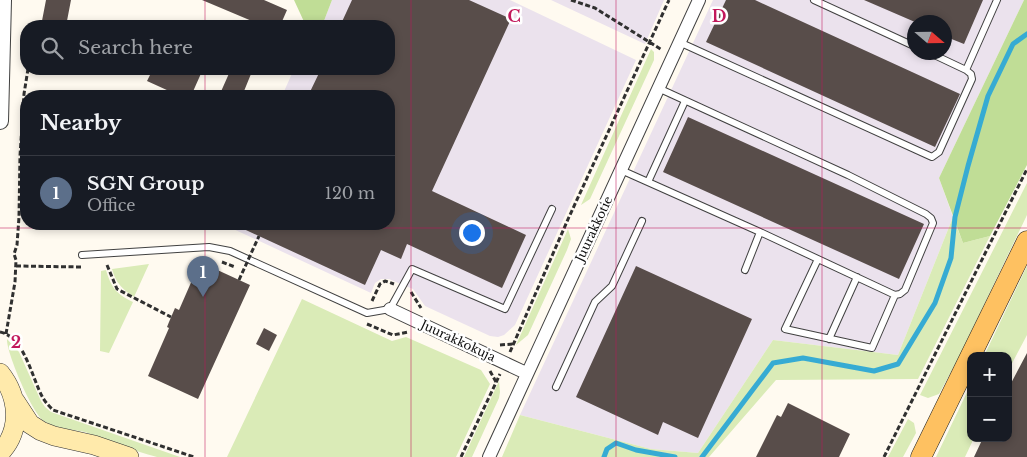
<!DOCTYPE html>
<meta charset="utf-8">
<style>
:root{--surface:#171b24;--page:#20242c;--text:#f1f3f6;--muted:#9ea1a6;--line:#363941;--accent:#dd94a4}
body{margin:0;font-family:"Libre Baskerville",serif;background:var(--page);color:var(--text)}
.controls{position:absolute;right:15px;bottom:15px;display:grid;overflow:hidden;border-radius:10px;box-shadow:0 2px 8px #0003}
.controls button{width:45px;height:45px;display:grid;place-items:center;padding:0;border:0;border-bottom:1px solid var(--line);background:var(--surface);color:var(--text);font:25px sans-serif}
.compass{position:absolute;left:907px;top:15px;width:45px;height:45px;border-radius:50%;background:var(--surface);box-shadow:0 2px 8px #0003;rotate:110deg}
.you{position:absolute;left:471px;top:232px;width:18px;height:18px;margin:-12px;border:4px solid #fff;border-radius:50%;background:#1a73e8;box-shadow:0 0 0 8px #1a73e833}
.badge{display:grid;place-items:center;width:32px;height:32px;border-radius:50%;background:var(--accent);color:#fff;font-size:16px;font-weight:700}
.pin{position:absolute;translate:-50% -41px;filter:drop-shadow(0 1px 2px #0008)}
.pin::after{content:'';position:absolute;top:26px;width:18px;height:15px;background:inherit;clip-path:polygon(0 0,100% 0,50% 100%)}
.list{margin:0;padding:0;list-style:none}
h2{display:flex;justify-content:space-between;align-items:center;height:65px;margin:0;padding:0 20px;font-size:21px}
h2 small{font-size:16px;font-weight:400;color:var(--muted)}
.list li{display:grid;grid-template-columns:32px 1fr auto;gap:15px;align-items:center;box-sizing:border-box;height:75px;padding:0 20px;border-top:1px solid var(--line)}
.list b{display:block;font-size:19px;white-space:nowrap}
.list p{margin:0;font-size:16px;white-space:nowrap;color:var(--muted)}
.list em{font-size:16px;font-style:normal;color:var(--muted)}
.icon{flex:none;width:28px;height:28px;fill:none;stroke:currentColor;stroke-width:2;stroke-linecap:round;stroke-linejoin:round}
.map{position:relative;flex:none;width:1027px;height:457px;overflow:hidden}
.search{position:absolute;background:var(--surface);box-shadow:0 2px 8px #0003;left:20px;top:20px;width:375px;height:55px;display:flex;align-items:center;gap:12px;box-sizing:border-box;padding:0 18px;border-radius:20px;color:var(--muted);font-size:19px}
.panel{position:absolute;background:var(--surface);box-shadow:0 2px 8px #0003;left:20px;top:90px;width:375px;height:140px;border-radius:20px}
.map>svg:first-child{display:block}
</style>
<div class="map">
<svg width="1027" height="457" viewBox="0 0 1027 457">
<rect width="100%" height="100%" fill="#fffaf0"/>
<!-- industrial -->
<path fill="#ebe2ed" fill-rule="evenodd" d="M332,0H510L636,60L515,325L504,335L498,337L490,336L425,306L413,289L403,285L389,279H381L375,283L371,293L229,227L230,224H389V96H282L294,69H389V26H322Z
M551,0H664L645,44Z
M713,0H1024L939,178L953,217L898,355L773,340L698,453L651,449L520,415ZM914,22H944V52H914Z"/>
<!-- green -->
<path fill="#daebb7" d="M651,49L654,52V60L590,199L581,205Z
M1027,183V215L959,357L939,394L928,398L920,395Z
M953,217L963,243L990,236L918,379L776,380L709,457H502L520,415L651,449L698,453L773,340L898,355Z
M568,229L571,239L567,250L528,335L516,345Z
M149,264L134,297C122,289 116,283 112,269Z
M1027,266V335L1008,371V356H984Z
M106,270C111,287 116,294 133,302L109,353L100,351L101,271Z
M302,299L392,341L406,337L481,370L490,384L456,457H227Z
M7,339L19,352L41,401L45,407L51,412L180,457C173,457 165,457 157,457C133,451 109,440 85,432C71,429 56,429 44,421C33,415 6,352 7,339Z
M499,381L500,392L499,398L472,457H464Z
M971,384V438H974L965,457H936Z
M908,419L914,423L916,433L903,457H888Z"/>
<!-- forest -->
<path fill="#c0dd96" d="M294,0H332L322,26H306Z
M1024,0H1027V165L990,236L963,243L939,178Z"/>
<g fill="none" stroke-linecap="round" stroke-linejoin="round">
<!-- stream -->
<path stroke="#36abd3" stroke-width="5" d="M604,457L607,449L616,443L636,450L675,457
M702,457L773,363L803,358L874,371L898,364L935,303L951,258L955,217L968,166L988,96L1013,44L1027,34"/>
</g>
<!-- building -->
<path fill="#584d4a" d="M46,0H71L66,26H41Z
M202,0H264L287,10L280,26H264Z
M352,0H469L511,19L432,191L526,235L502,288L407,244L401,259L381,250L365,285L233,224H389V96H308L321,69H389V26H340Z
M726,0H755L960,94L935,147L706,42Z
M864,0H983L964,44L944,36V22H915Z
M153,69H203L191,96H180L147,81Z
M231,69H253L242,96H219Z
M688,117L924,224L899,279L663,172Z
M200,262L250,285L198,399L148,376L169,328L167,327L169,322L175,308L179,310Z
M636,266L752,319L698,438L663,422L658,435L576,397Z
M264,328L277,335L269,351L256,344Z
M1027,353V457H974L983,438H1008V389Z
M788,403L850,434L839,457H756L777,415L781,417Z"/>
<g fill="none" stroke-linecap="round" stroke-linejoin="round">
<!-- service casing -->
<g stroke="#414141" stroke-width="8">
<path id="service" d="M814,0L914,46
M679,42L932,157L939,152L972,79L971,74L966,70
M928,52L966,70L997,0
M621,170L760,232L895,295L900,294L905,290L933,223L931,218L926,214L848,175L658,88
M648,182L685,101
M82,255L209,247L230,251L367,313L390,309L412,269L505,309L552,209
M818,259L785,329L872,348L895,295
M745,270L760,232
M829,339L857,277
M556,387L595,302L612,286L642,221"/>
</g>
<!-- minor casing -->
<g stroke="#414141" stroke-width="14">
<path id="minor" d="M390,309L526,373
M489,457L699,0"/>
</g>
<!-- tertiary casing -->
<g stroke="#414141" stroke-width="18">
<path id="tertiary" d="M0,121L3,0"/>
</g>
<!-- secondary casing -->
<g stroke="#303030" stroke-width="20">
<path id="secondary" d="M0,373C19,397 22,430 0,453
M15,401L30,424L41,431L54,436L94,445L129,457"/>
</g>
<!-- primary casing -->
<g stroke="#1f1f1f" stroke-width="21">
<path id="primary" d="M921,457L1027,241"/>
</g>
<!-- path -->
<path stroke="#303030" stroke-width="3" stroke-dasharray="5 2.5" stroke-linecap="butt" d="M571,0L595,8L662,50
M222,262L235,267
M107,265L117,289L171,317
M16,266L82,267
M411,292L421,308
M372,301L380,284L385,281L394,284
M367,324L393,335L408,332
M0,332C25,337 32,379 43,398C46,403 50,407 53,410L194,457
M6,334L15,282L16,260L14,254L17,245L19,217L20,156L24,94L28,69
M500,345L513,344
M510,352L569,217L669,0
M490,371L496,382
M461,457L500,374
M884,457L1027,169"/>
<!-- service -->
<use href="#service" stroke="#fff" stroke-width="6"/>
<!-- minor -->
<use href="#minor" stroke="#fff" stroke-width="12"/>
<!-- tertiary -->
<use href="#tertiary" stroke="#fff" stroke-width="16"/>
<!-- secondary -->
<use href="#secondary" stroke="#ffeaab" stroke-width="19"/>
<!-- primary -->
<use href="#primary" stroke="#fec161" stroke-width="20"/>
<!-- path-bridge -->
<path stroke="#303030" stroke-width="3" stroke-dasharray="5 2.5" stroke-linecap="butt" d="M239,280L259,236"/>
</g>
<!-- grid -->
<path fill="none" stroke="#c2185b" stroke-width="1" stroke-opacity="0.55" d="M205,0V26M411,0V457M616,0V457M822,0V457M205,69V96M205,224V457M0,228H1027"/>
<g text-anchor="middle" stroke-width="5" stroke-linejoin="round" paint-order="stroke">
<!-- street labels -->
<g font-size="12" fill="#0e0e0e" stroke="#fff">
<text transform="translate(594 229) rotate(-65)" y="4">Juurakkotie</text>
<text transform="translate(458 341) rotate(25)" y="4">Juurakkokuja</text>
</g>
</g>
<g font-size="16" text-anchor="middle" font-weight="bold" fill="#c2185b" stroke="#fff" stroke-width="5" stroke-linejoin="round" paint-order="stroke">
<text x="514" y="22">C</text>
<text x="719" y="22">D</text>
<text x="16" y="348">2</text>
</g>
</svg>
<div class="controls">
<button>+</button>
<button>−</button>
</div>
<svg class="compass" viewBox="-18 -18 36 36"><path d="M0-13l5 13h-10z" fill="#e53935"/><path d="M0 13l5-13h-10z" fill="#9ea1a6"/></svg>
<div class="you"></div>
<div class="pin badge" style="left:203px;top:297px;background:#5c6f8a">1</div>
<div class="search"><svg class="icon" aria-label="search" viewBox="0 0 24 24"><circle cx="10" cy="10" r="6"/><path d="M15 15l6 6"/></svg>Search here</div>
<section class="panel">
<h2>Nearby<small></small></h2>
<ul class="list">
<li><span class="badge" style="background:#5c6f8a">1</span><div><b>SGN Group</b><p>Office</p></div><em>120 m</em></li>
</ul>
</section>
</div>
